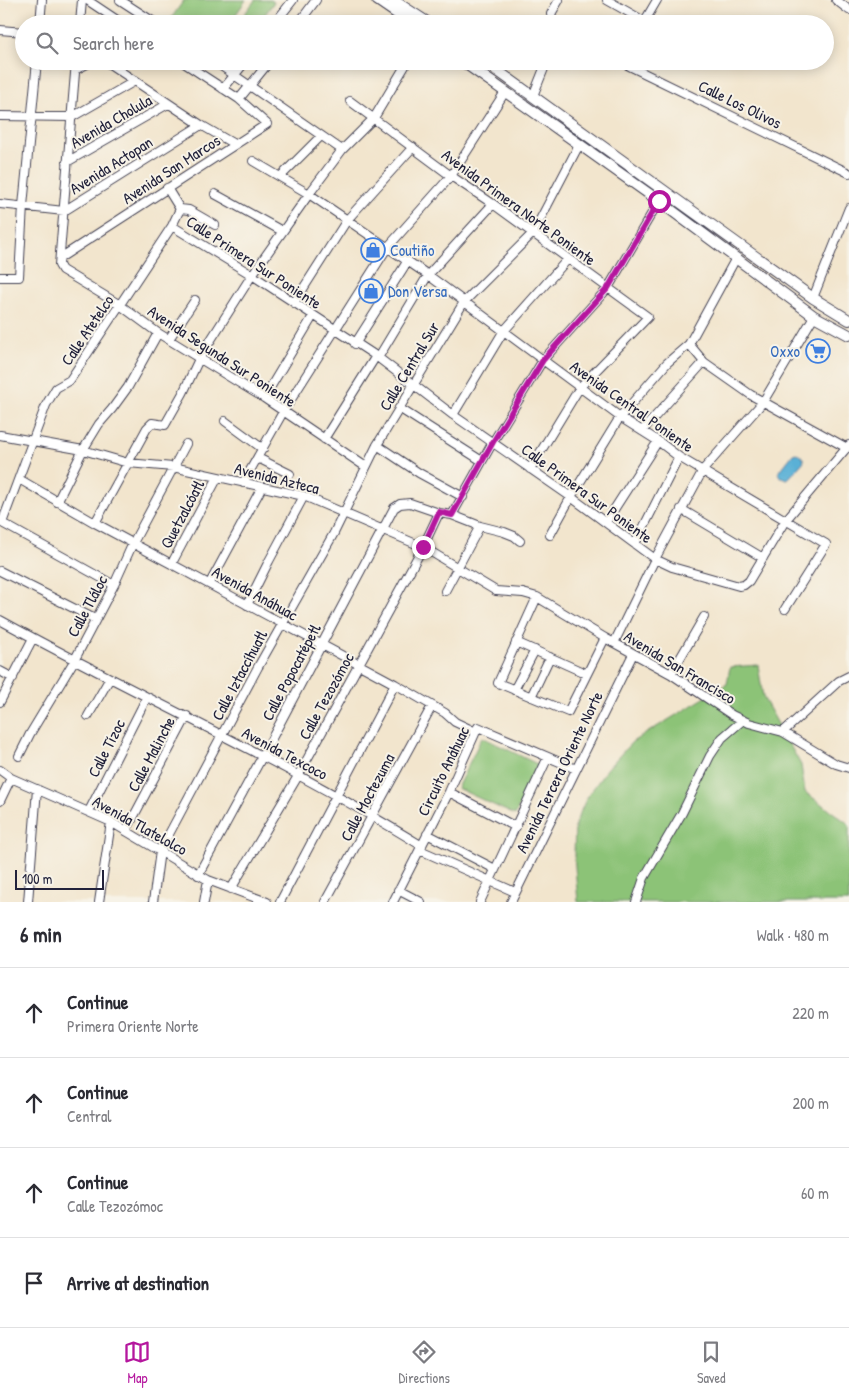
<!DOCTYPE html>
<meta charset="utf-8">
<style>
:root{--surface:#fff;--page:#f2f2f3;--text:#2b2b33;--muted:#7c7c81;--line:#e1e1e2;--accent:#b5179e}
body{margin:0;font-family:"Patrick Hand",sans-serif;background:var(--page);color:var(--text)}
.scale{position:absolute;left:15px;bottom:12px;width:89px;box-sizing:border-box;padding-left:5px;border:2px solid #22223b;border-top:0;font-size:14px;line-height:18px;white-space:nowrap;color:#22223b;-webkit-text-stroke:4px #f7f3e8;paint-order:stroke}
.stop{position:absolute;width:15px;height:15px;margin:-11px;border:4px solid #b5179e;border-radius:50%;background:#fff}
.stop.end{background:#b5179e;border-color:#fff;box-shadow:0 1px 5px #0008}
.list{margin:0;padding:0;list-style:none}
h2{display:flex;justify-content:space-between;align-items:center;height:65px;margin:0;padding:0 20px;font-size:21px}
h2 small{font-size:16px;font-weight:400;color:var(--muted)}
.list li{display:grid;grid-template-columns:32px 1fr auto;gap:15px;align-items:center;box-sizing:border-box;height:90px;padding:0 20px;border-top:1px solid var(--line)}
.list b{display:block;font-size:19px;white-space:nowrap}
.list p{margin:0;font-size:16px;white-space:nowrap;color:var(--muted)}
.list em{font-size:16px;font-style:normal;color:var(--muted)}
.icon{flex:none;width:28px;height:28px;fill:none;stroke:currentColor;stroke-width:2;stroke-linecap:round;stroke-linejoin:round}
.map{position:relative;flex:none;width:849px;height:902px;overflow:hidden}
.search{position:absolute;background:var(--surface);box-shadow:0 2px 12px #0003;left:15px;right:15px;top:15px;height:55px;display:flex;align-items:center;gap:12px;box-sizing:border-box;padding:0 18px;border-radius:28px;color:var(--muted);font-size:19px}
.sheet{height:425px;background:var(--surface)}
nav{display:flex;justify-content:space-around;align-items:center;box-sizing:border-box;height:70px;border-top:1px solid var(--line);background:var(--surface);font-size:14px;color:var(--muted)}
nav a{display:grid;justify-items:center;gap:2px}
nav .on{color:var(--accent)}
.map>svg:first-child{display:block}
</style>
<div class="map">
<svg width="849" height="902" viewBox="0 0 849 902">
<rect width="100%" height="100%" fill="#f7f3e8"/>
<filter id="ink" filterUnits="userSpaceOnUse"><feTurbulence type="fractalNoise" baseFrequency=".02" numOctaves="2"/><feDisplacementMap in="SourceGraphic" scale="10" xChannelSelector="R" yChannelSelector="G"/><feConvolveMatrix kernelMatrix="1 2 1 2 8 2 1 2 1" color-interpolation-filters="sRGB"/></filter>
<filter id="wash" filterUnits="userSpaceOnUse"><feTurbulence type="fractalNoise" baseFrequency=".0096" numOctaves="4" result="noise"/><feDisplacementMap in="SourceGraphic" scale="20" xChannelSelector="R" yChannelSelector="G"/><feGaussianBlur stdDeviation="1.12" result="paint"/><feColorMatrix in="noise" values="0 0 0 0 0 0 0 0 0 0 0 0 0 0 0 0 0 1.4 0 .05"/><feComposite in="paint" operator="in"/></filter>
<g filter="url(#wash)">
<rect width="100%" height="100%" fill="#f2e5cd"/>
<!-- green -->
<path fill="#8cc377" stroke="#577259" d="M184,0H246L229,24H175L170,20Z
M255,0H271L274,2L258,24L244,15Z
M758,665L763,697L801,765L805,792L849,824V902H578L574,855L575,824L587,797L608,768L632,742L727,684L730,667Z
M482,737L539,765L515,815L457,788Z"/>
<!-- water -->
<path fill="#5ab0d6" stroke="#3e6988" d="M796,453L803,457L804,461L789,478L786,479L780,476L779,472L793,454Z"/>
</g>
<g filter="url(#ink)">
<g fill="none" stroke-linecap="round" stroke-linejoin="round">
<!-- minor casing -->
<g stroke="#413f51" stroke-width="10">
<path id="minor" d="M87,0L123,24
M120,0L157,24
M607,0L644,21
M836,0L849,10
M40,24L42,0
M80,24L82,0
M274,24L293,0
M298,24L316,0
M554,24L551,14L559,0
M643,24L657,0
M0,30L24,32
M76,61L59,265L62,270L120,305L158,333L264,398L366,467
M105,61L201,125L234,144
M214,61L342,150
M619,61L849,173
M75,70L93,61
M223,89L246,61
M533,96L547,61
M239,99L270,61
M350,101L451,176L493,204L648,317L580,387L530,469
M0,116L72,117L135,81
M253,161L309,194L428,275L620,417L658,441L679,457L826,544L785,609
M67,162L168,104
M281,176L321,136
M167,188L180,209
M215,194L282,231
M0,204L64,211L201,125
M180,209L189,210L215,225
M172,226L252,275L376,356L453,415L571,497L655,559L672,567L739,586L744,585L749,581L785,521L849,445
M60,258L267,124L239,99L181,61
M0,277H19L23,206L37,61
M813,298L849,208
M294,303L347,220L413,147
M169,339L195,300
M355,344L407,262
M689,344L704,362L751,395L847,448
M378,358L428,275L493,204
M264,398L313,316
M399,408L482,461
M453,415L503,332L567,260
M225,421L263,449
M642,431L704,362
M0,435L83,450L128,463L173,467L304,496L423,547L496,591L523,593L537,597L605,638L671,674L732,715L749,723L783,732L836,764L849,768
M324,439L376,356
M377,445L419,473L463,497
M258,458L290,474
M19,479L95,523L395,684L445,713L455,722L476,732
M243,483L283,412L387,248L451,176L505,92
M57,502L83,450L99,424L112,409L128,387L158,333
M681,509L763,558
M452,515L493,442L543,360L608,288L659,201
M606,522L658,441
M95,523L147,428L152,423L165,425L183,393L200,357L252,275L309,194L342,150L374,118L408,61
M550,535L571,497L620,417L667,363L689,344L736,258
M635,544L679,457
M172,563L218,477
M0,571L95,619
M210,583L262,487
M114,585L2,523L46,405L56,388L70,380L172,226L180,209
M445,591L480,526
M537,597L498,683L568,712L605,638
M247,605L269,561L304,496
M0,620C140,697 286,762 422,846
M516,642L587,674
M614,643L655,559L703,470L763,402L814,316
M0,671L13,678
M671,674L704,617
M514,690L535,650
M531,697L550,657
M0,702L33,638
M88,716L110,678
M783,732L839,681L849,676
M19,756L30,734L74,661L114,585L133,543L186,444
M0,770L11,778L111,822L208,880L267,902
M449,792L516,827
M0,801L11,778
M89,811L147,697
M126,831L187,716
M427,834L495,869
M420,850L515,892
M198,875L262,757L394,508L400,504L410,503L439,513L452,515L480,526L504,532L514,536L520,541
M231,889L298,776L423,547L439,513
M398,890L421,902
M28,902L37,789
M99,902L111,822
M153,902L160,851L258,667L334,533L377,445L464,302L533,233L579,145
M204,902L208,880
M280,902L395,684
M325,902L432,706
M393,902L449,792L478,727L576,769
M480,902L548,757
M511,902L633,654
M636,902L644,878L682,813L710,756L722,738L743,720"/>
</g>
<!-- major casing -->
<g stroke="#413f51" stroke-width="12">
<path id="major" d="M377,0L412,24
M393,0L430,24
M462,61L659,201L814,316L849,335
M484,61L813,298L849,320"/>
</g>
<!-- minor -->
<use href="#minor" stroke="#fff" stroke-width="8"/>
<!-- major -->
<use href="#major" stroke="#fff" stroke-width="10"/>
</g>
</g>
<g fill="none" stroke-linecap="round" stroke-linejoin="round" filter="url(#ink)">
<!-- route -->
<path stroke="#b5179e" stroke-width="6" d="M423,547L439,512L452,515L493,442L543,360L608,288L659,201"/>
</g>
<!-- icons -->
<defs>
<g id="shop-ring" transform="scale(1.25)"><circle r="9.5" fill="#f7f3e8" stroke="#3f7fe0" stroke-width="1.5"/><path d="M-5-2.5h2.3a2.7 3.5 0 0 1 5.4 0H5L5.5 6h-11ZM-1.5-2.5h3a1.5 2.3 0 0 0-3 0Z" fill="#3f7fe0"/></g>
<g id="supermarket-ring" transform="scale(1.25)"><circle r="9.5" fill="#f7f3e8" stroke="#3f7fe0" stroke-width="1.5"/><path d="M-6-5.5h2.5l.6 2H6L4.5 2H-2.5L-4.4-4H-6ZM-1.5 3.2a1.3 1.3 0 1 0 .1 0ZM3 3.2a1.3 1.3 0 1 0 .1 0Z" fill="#3f7fe0"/></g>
</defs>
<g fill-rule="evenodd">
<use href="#shop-ring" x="373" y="250"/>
<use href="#shop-ring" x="371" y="291"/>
<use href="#supermarket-ring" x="818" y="351"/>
</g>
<g text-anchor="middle" stroke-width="4" stroke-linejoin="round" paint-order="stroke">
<!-- street labels -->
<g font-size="16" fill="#22223b" stroke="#f7f3e8">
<text transform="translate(740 104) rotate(26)" y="6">Calle Los Olivos</text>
<text transform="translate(111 121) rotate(-30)" y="6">Avenida Cholula</text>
<text transform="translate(111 165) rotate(-32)" y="6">Avenida Actopan</text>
<text transform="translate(171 169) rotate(-33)" y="6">Avenida San Marcos</text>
<text transform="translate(519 207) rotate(36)" y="6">Avenida Primera Norte Poniente</text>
<text transform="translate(254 262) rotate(33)" y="6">Calle Primera Sur Poniente</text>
<text transform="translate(87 330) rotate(-56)" y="6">Calle Atetelco</text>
<text transform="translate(222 356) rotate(33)" y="6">Avenida Segunda Sur Poniente</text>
<text transform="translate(409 366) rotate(-59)" y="6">Calle Central Sur</text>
<text transform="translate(632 406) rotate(35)" y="6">Avenida Central Poniente</text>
<text transform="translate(277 478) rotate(14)" y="6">Avenida Azteca</text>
<text transform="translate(587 493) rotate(36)" y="6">Calle Primera Sur Poniente</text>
<text transform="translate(182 514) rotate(-62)" y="6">Quetzalcóatl</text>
<text transform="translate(255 593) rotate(29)" y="6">Avenida Anáhuac</text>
<text transform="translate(87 606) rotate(-62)" y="6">Calle Tláloc</text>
<text transform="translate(680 667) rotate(31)" y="6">Avenida San Francisco</text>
<text transform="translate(291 672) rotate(-62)" y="6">Calle Popocatépetl</text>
<text transform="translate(239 675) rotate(-62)" y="6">Calle Iztaccíhuatl</text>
<text transform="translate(326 696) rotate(-61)" y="6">Calle Tezozómoc</text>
<text transform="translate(106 748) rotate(-63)" y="6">Calle Tízoc</text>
<text transform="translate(285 753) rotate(28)" y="6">Avenida Texcoco</text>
<text transform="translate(151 754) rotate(-62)" y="6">Calle Malinche</text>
<text transform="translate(443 771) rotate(-64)" y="6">Circuito Anáhuac</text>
<text transform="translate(559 772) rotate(-64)" y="6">Avenida Tercera Oriente Norte</text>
<text transform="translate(367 797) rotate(-62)" y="6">Calle Moctezuma</text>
<text transform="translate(140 825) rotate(29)" y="6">Avenida Tlatelolco</text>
</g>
<!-- shop labels -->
<g font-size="16" fill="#366cbe" stroke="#f7f3e8" text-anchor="start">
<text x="390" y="256">Coutiño</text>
<text x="388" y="297">Don Versa</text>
<text x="800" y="357" text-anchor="end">Oxxo</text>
</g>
</g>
</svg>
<div class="scale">100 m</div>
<div class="stop" style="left:659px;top:201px"></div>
<div class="stop end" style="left:423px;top:547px"></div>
<div class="search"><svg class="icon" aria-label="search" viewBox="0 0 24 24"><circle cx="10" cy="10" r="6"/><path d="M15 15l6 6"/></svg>Search here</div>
</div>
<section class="sheet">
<h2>6 min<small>Walk · 480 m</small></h2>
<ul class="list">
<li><svg class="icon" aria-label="ahead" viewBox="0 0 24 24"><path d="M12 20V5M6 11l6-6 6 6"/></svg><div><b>Continue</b><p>Primera Oriente Norte</p></div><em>220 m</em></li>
<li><svg class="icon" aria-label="ahead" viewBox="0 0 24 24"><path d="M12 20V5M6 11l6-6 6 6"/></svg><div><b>Continue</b><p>Central</p></div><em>200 m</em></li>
<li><svg class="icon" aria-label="ahead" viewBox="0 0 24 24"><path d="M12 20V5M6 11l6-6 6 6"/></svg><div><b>Continue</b><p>Calle Tezozómoc</p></div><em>60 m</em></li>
<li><svg class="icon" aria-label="arrive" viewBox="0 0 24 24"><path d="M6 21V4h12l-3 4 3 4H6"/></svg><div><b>Arrive at destination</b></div></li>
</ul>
</section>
<nav>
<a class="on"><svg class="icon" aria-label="map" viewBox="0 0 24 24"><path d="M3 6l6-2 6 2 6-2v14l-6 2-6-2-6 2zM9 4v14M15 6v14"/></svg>Map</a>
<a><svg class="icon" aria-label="directions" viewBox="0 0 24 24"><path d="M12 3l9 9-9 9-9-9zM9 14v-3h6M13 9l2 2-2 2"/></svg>Directions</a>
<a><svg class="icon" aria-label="saved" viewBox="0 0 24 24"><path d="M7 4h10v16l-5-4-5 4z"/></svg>Saved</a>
</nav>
